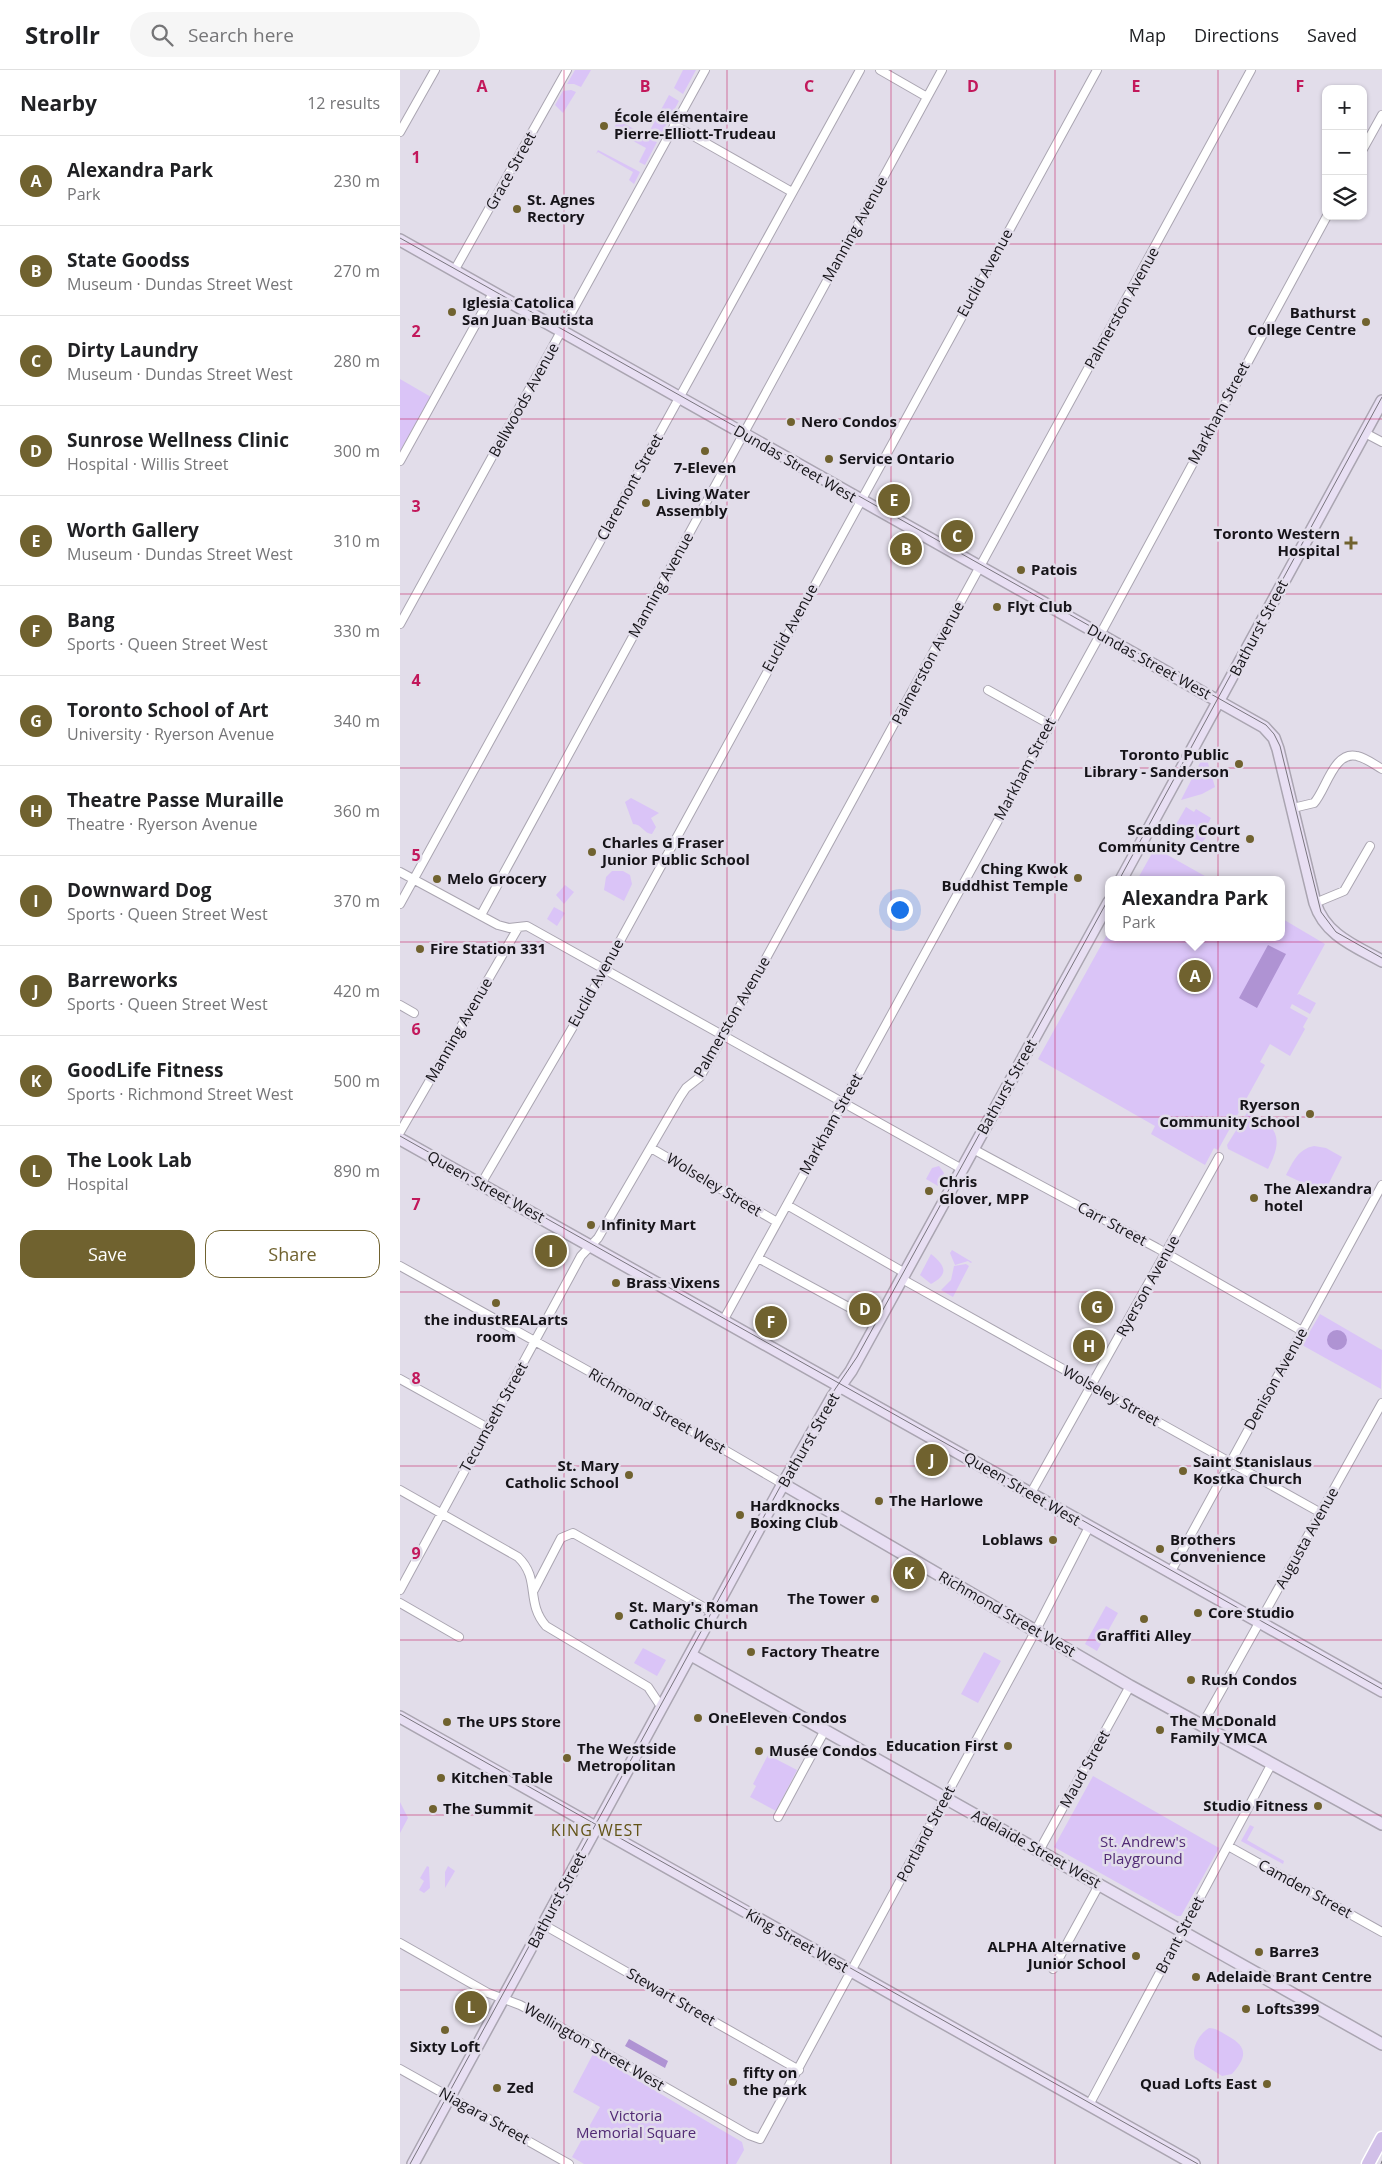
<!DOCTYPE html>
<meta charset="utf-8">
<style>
:root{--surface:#fff;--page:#f6f6f6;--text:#202124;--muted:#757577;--line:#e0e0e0;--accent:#70622f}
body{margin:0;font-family:"Open Sans",sans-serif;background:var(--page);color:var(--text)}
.controls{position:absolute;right:15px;top:15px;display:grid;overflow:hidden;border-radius:10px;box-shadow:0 1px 4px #0004}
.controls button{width:45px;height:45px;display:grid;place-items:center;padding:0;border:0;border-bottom:1px solid var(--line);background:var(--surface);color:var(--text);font:25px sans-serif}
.you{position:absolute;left:499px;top:839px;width:18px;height:18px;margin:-12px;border:4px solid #fff;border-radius:50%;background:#1a73e8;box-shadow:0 0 0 8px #1a73e833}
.badge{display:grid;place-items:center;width:32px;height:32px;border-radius:50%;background:var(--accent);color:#fff;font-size:16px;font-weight:700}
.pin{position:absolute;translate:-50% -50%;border:2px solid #fff;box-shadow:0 1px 5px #0006}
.popup{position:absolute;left:705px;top:806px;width:180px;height:65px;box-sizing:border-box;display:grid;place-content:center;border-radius:10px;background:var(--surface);filter:drop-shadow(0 1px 4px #0005);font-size:16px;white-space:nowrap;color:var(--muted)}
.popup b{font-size:19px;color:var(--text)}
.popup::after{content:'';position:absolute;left:50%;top:100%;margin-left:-10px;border:10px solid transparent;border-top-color:var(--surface)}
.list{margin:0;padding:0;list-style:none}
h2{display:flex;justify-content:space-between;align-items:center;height:65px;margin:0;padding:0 20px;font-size:21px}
h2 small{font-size:16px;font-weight:400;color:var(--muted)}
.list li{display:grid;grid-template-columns:32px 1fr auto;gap:15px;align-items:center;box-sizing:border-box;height:90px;padding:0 20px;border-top:1px solid var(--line)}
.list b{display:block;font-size:19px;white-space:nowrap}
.list p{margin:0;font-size:16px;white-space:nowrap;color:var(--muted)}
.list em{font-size:16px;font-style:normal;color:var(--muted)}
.actions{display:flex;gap:10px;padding:15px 20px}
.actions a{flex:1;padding:11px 0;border:1px solid var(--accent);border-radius:15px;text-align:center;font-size:18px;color:var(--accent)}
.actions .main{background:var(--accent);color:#fff}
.icon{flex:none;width:28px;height:28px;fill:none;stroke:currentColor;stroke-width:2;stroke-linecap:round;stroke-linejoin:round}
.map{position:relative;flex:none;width:982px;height:2094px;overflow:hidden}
header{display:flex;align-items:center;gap:30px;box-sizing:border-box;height:70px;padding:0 25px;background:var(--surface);border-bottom:1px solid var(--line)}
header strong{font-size:24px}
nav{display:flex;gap:28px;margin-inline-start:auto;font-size:18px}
.search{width:350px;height:45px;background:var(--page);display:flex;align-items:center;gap:12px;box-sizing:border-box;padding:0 18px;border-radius:28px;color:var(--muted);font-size:19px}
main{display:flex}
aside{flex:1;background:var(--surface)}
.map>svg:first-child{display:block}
</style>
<header>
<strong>Strollr</strong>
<div class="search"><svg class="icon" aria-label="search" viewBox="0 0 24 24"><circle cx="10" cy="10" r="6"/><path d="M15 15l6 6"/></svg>Search here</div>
<nav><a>Map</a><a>Directions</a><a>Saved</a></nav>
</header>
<main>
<aside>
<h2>Nearby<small>12 results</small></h2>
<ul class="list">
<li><span class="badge">A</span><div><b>Alexandra Park</b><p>Park</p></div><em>230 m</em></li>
<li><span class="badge">B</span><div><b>State Goodss</b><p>Museum · Dundas Street West</p></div><em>270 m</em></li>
<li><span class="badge">C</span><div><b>Dirty Laundry</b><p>Museum · Dundas Street West</p></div><em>280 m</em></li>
<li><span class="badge">D</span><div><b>Sunrose Wellness Clinic</b><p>Hospital · Willis Street</p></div><em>300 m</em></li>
<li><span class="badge">E</span><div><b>Worth Gallery</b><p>Museum · Dundas Street West</p></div><em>310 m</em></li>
<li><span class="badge">F</span><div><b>Bang</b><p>Sports · Queen Street West</p></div><em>330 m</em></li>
<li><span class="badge">G</span><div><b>Toronto School of Art</b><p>University · Ryerson Avenue</p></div><em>340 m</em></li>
<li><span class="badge">H</span><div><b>Theatre Passe Muraille</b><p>Theatre · Ryerson Avenue</p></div><em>360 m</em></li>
<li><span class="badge">I</span><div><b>Downward Dog</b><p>Sports · Queen Street West</p></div><em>370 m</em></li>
<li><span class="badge">J</span><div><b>Barreworks</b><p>Sports · Queen Street West</p></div><em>420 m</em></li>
<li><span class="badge">K</span><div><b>GoodLife Fitness</b><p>Sports · Richmond Street West</p></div><em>500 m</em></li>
<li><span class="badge">L</span><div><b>The Look Lab</b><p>Hospital</p></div><em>890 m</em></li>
</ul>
<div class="actions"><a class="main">Save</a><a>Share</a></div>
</aside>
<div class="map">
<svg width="982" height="2094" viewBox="0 0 982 2094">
<rect width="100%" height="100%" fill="#e2ddea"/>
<!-- green -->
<path fill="#dac4f7" d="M175,0H191L181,17L174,14H167Z
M283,0H296L283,24L274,18Z
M171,20L176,22L163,43L155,35L163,21Z
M269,25L279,31L259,68L249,62Z
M218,50L257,72L245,95L239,92L246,78L213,60Z
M198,80L240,102L234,114L229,110L233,102L198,82L196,84Z
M0,309L31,327L0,381Z
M806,686L815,717L802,724L781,730L803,687Z
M231,728L259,743L251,748L256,757L252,764C244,764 242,754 233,754L225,732Z
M786,737L794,742L796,739L811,748L805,759L810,762L801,774L774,758Z
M755,778L812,810H737Z
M212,801H223L230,805L232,814L224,831L204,820L206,807Z
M165,815L174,822L164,834L156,825Z
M154,837L165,843L157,856L147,849Z
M881,848L925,874L897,925L899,924L916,933L910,944L892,934L890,938L908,948L903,957L905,959L890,986L870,974L860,992L865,995L818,1080L814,1078L805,1095L751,1064L755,1056L638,989L709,861V867H881Z
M848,1041C878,1056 884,1068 868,1099L828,1079L827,1075Z
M914,1076L926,1078L942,1087L925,1121L922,1122L886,1105C893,1092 898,1079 914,1076Z
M539,1096L544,1103L538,1116L526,1109L532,1098Z
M552,1180L572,1192L571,1193L568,1191L555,1195L550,1183Z
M531,1184C546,1196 549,1204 531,1214L520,1205Z
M566,1194L569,1196L553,1227L541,1220L551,1210L554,1196Z
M920,1244L982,1280L981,1319L902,1275Z
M706,1536L718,1543L697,1581L685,1574Z
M243,1578L266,1590L257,1606L234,1593Z
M584,1582L601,1591L578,1633L561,1624Z
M368,1685L397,1700L376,1741L350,1727L356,1716L353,1714Z
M693,1706L819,1778L781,1846H777L654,1777Z
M0,1732L8,1748L0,1763Z
M850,1755L854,1757L847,1770L884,1791L883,1794L841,1771Z
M27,1796L29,1797L30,1818L24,1823L19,1820L24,1811L20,1808Z
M48,1796L55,1801L45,1818V1802Z
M809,1958C816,1958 821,1962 828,1966C848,1977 847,1987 832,2004L822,2006L795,1989C791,1978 799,1964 809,1958Z
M193,1984L342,2072L344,2080L336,2094H184L172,2087L200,2037L173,2022Z"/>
<!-- water -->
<path fill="#af93d3" d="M868,875L886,884L857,938L839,928Z
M927 1270a10 10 0 1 1 20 0a10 10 0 1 1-20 0Z
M229,1969L268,1991L265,1998L225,1976Z"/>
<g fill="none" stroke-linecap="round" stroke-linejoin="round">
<!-- minor casing -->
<g stroke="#aaa5b1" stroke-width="10">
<path id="minor" d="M480,0L527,27
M274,55L392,122
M0,62L35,0
M963,79L982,45
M54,201L167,0
M965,363L982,372
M0,391L93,223
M0,554L305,0
M588,620L649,654
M893,738L914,733C926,720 934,680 957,686C966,688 975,695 982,699
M0,802L98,855L109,858L127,856L562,1099
M915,833L944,821L970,776
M0,834L460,0
M81,845L542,0
M0,935L14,943
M0,1062L118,858
M251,1078L377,1152
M573,1079L757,1178L902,1261
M81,1114L174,955L697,0
M387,1135L505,1203
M358,1188L478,1253
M0,1196L201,1308L383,1414
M502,1209L921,1443
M323,1251L695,574L927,146
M0,1309L88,1358
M0,1420L118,1487C141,1509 125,1532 146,1556L248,1617L262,1638
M631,1423L819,1087
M770,1503L982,1115
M0,1520L181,1186L198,1168L280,1027L286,1018L300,1007L328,958L851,0
M134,1520L161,1468L173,1463L314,1543
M0,1533L59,1567
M802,1655L982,1333
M378,1747L425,1660
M828,1776L982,1862
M639,1781L730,1616
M144,1855L399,2000
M0,1873L88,1923L120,1935L143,1947L349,2065L360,2069L635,1562L689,1457
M653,1899L699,1815
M0,1999L169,2094
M689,2035L871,1695"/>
</g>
<!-- secondary casing -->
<g stroke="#aaa5b1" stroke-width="14">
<path id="secondary" d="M0,170L864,657L874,668L878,679L915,833C925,865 955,876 982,891
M721,810L982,331
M0,1069L982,1621
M383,1414L730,1616L982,1754
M291,1585L982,1974
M0,1647L794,2094
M13,2094L383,1414L433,1326L451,1301L709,832"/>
</g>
<!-- primary casing -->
<g stroke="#fff" stroke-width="15">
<path id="primary" d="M968,2094L982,2068"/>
</g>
<!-- minor -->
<use href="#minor" stroke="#fff" stroke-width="8"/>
<!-- secondary -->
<use href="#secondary" stroke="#e8dff3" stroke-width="11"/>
<!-- primary -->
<use href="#primary" stroke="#d1bfe8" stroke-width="12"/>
<!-- tram -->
<path stroke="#78747d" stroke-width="1" d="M0,168L866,655L874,664L880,676L921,842L936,862L982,888
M719,810L982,327
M0,1066L982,1619
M0,1644L798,2094
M10,2094L409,1364L427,1331L457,1287L709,828
M981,2094L982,2091"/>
</g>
<!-- grid -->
<path fill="none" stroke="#c2185b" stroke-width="1" stroke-opacity="0.55" d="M164,0V2094M327,0V2094M491,0V2094M655,0V2094M818,0V2094M0,174H982M0,349H982M0,524H982M0,698H982M0,872H982M0,1047H982M0,1222H982M0,1396H982M0,1570H982M0,1745H982M0,1920H982"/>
<!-- markers -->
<g fill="#70622f" stroke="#e2ddea" stroke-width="2">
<circle cx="204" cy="56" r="5"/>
<circle cx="117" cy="139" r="5"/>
<circle cx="52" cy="242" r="5"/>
<circle cx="966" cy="252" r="5"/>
<circle cx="391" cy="352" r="5"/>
<circle cx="305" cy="381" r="5"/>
<circle cx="429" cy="389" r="5"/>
<circle cx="246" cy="433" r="5"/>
<path d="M948.5 465.5h5v5h5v5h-5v5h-5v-5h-5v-5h5z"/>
<circle cx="621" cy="500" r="5"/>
<circle cx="597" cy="537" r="5"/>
<circle cx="839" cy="694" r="5"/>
<circle cx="850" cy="769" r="5"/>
<circle cx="192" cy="782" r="5"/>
<circle cx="678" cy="808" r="5"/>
<circle cx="37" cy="809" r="5"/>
<circle cx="20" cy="879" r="5"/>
<circle cx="910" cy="1044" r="5"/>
<circle cx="529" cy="1121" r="5"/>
<circle cx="854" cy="1128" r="5"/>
<circle cx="191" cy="1155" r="5"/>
<circle cx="216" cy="1213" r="5"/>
<circle cx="96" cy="1233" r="5"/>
<circle cx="783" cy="1401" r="5"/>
<circle cx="229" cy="1405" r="5"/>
<circle cx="479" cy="1431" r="5"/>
<circle cx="340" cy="1445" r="5"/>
<circle cx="653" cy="1470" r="5"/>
<circle cx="760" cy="1479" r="5"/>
<circle cx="475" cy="1529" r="5"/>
<circle cx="798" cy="1543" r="5"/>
<circle cx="219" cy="1546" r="5"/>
<circle cx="744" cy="1549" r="5"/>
<circle cx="351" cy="1582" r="5"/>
<circle cx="791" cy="1610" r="5"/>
<circle cx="298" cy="1648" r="5"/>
<circle cx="47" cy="1652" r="5"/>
<circle cx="760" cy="1660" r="5"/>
<circle cx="608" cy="1676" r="5"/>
<circle cx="359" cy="1681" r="5"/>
<circle cx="167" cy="1688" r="5"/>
<circle cx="41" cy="1708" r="5"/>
<circle cx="918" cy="1736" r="5"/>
<circle cx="33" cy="1739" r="5"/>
<circle cx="859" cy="1882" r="5"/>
<circle cx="736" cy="1886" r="5"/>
<circle cx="796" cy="1907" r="5"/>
<circle cx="846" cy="1939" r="5"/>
<circle cx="45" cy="1960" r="5"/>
<circle cx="333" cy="2012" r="5"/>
<circle cx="867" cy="2014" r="5"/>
<circle cx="97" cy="2018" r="5"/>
</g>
<g text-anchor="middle" stroke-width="5" stroke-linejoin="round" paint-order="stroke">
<!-- poi labels -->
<g font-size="15" font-weight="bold" fill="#161419" stroke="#e2ddea" text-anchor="start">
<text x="214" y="52">École élémentaire<tspan x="214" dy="17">Pierre-Elliott-Trudeau</tspan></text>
<text x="127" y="135">St. Agnes<tspan x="127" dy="17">Rectory</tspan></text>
<text x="62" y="238">Iglesia Catolica<tspan x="62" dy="17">San Juan Bautista</tspan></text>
<text x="956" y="248" text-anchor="end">Bathurst<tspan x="956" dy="17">College Centre</tspan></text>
<text x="401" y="357">Nero Condos</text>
<text x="439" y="394">Service Ontario</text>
<text x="305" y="403" text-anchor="middle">7-Eleven</text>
<text x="256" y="429">Living Water<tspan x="256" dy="17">Assembly</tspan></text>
<text x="940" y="469" text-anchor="end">Toronto Western<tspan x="940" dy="17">Hospital</tspan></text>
<text x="631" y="505">Patois</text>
<text x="607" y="542">Flyt Club</text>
<text x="829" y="690" text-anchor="end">Toronto Public<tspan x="829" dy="17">Library - Sanderson</tspan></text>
<text x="840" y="765" text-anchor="end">Scadding Court<tspan x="840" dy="17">Community Centre</tspan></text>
<text x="202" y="778">Charles G Fraser<tspan x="202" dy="17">Junior Public School</tspan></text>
<text x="668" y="804" text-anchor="end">Ching Kwok<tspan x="668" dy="17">Buddhist Temple</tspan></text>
<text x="47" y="814">Melo Grocery</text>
<text x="30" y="884">Fire Station 331</text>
<text x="900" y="1040" text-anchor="end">Ryerson<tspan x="900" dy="17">Community School</tspan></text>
<text x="539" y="1117">Chris<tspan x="539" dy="17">Glover, MPP</tspan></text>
<text x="864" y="1124">The Alexandra<tspan x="864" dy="17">hotel</tspan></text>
<text x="201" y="1160">Infinity Mart</text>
<text x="226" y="1218">Brass Vixens</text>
<text x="96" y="1255" text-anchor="middle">the industREALarts<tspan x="96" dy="17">room</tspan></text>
<text x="793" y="1397">Saint Stanislaus<tspan x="793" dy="17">Kostka Church</tspan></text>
<text x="219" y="1401" text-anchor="end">St. Mary<tspan x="219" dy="17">Catholic School</tspan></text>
<text x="489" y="1436">The Harlowe</text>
<text x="350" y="1441">Hardknocks<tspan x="350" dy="17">Boxing Club</tspan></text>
<text x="643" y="1475" text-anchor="end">Loblaws</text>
<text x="770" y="1475">Brothers<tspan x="770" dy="17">Convenience</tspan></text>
<text x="465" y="1534" text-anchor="end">The Tower</text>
<text x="229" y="1542">St. Mary's Roman<tspan x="229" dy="17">Catholic Church</tspan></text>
<text x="808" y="1548">Core Studio</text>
<text x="744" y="1571" text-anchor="middle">Graffiti Alley</text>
<text x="361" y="1587">Factory Theatre</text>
<text x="801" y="1615">Rush Condos</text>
<text x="308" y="1653">OneEleven Condos</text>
<text x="770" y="1656">The McDonald<tspan x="770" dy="17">Family YMCA</tspan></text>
<text x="57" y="1657">The UPS Store</text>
<text x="598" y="1681" text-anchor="end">Education First</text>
<text x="177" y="1684">The Westside<tspan x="177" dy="17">Metropolitan</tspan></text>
<text x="369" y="1686">Musée Condos</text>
<text x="51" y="1713">Kitchen Table</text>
<text x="908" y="1741" text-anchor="end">Studio Fitness</text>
<text x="43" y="1744">The Summit</text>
<text x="726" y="1882" text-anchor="end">ALPHA Alternative<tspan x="726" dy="17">Junior School</tspan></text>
<text x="869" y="1887">Barre3</text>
<text x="806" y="1912">Adelaide Brant Centre</text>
<text x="856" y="1944">Lofts399</text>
<text x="45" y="1982" text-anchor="middle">Sixty Loft</text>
<text x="343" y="2008">fifty on<tspan x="343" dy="17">the park</tspan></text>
<text x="857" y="2019" text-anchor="end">Quad Lofts East</text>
<text x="107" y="2023">Zed</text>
</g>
<!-- street labels -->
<g font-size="15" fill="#161419" stroke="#e2ddea">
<text transform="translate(111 101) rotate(-61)" y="5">Grace Street</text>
<text transform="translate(455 159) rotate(-61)" y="5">Manning Avenue</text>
<text transform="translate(585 203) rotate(-61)" y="5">Euclid Avenue</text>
<text transform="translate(722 238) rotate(-61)" y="5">Palmerston Avenue</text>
<text transform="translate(124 330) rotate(-61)" y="5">Bellwoods Avenue</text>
<text transform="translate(819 343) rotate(-62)" y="5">Markham Street</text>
<text transform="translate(395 394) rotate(30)" y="5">Dundas Street West</text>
<text transform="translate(230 417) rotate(-61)" y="5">Claremont Street</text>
<text transform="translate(261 515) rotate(-61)" y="5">Manning Avenue</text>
<text transform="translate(390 558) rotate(-61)" y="5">Euclid Avenue</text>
<text transform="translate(859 558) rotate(-62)" y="5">Bathurst Street</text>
<text transform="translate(749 592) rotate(29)" y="5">Dundas Street West</text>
<text transform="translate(528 593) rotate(-62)" y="5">Palmerston Avenue</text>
<text transform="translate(625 699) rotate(-62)" y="5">Markham Street</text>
<text transform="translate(196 913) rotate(-61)" y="5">Euclid Avenue</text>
<text transform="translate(332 947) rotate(-60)" y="5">Palmerston Avenue</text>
<text transform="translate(59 960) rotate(-60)" y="5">Manning Avenue</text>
<text transform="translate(607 1017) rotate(-61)" y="5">Bathurst Street</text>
<text transform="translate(431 1054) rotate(-61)" y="5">Markham Street</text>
<text transform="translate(314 1115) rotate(31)" y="5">Wolseley Street</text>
<text transform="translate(86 1117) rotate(29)" y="5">Queen Street West</text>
<text transform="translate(712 1154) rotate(28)" y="5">Carr Street</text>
<text transform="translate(748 1216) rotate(-61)" y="5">Ryerson Avenue</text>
<text transform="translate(876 1309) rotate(-61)" y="5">Denison Avenue</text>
<text transform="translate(711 1326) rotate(29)" y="5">Wolseley Street</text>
<text transform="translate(257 1341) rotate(30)" y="5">Richmond Street West</text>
<text transform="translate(94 1347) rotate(-61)" y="5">Tecumseth Street</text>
<text transform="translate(409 1370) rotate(-60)" y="5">Bathurst Street</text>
<text transform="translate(622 1419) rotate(30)" y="5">Queen Street West</text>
<text transform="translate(907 1468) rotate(-61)" y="5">Augusta Avenue</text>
<text transform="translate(607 1544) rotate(30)" y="5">Richmond Street West</text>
<text transform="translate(685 1699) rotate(-61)" y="5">Maud Street</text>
<text transform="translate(526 1764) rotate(-62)" y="5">Portland Street</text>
<text transform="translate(636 1779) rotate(29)" y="5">Adelaide Street West</text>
<text transform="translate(905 1819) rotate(29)" y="5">Camden Street</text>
<text transform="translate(157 1830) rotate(-62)" y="5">Bathurst Street</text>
<text transform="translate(780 1865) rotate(-62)" y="5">Brant Street</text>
<text transform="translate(397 1871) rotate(29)" y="5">King Street West</text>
<text transform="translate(271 1927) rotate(30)" y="5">Stewart Street</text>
<text transform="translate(194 1977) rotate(30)" y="5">Wellington Street West</text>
<text transform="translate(84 2046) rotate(29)" y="5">Niagara Street</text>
</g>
<!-- park labels -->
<g font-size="15" fill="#512a75" stroke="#e2ddea">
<text x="743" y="1777">St. Andrew's<tspan x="743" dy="17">Playground</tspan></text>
<text x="236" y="2051">Victoria<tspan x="236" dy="17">Memorial Square</tspan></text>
</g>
<!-- neighbourhood labels -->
<g font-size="16" letter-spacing="1" fill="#625316" stroke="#e2ddea">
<text x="197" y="1766">KING WEST</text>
</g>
</g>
<g font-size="16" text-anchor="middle" font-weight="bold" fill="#c2185b" stroke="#e2ddea" stroke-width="5" stroke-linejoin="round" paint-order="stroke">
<text x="82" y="22">A</text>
<text x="245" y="22">B</text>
<text x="409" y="22">C</text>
<text x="573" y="22">D</text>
<text x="736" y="22">E</text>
<text x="900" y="22">F</text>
<text x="16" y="93">1</text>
<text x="16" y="267">2</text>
<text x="16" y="442">3</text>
<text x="16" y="616">4</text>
<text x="16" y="791">5</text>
<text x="16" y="965">6</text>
<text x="16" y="1140">7</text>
<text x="16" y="1314">8</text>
<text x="16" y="1489">9</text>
</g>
</svg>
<div class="controls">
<button>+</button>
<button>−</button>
<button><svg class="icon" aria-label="layers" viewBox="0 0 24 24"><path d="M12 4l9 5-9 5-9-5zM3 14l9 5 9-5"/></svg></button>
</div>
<div class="you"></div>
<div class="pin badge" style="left:795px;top:906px">A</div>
<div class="popup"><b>Alexandra Park</b>Park</div>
<div class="pin badge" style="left:506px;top:479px">B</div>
<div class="pin badge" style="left:557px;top:466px">C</div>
<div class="pin badge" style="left:465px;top:1239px">D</div>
<div class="pin badge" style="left:494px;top:430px">E</div>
<div class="pin badge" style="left:371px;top:1252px">F</div>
<div class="pin badge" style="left:697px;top:1237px">G</div>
<div class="pin badge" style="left:689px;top:1276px">H</div>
<div class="pin badge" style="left:151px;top:1181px">I</div>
<div class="pin badge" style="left:532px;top:1390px">J</div>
<div class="pin badge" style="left:509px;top:1503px">K</div>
<div class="pin badge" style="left:71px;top:1937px">L</div>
</div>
</main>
